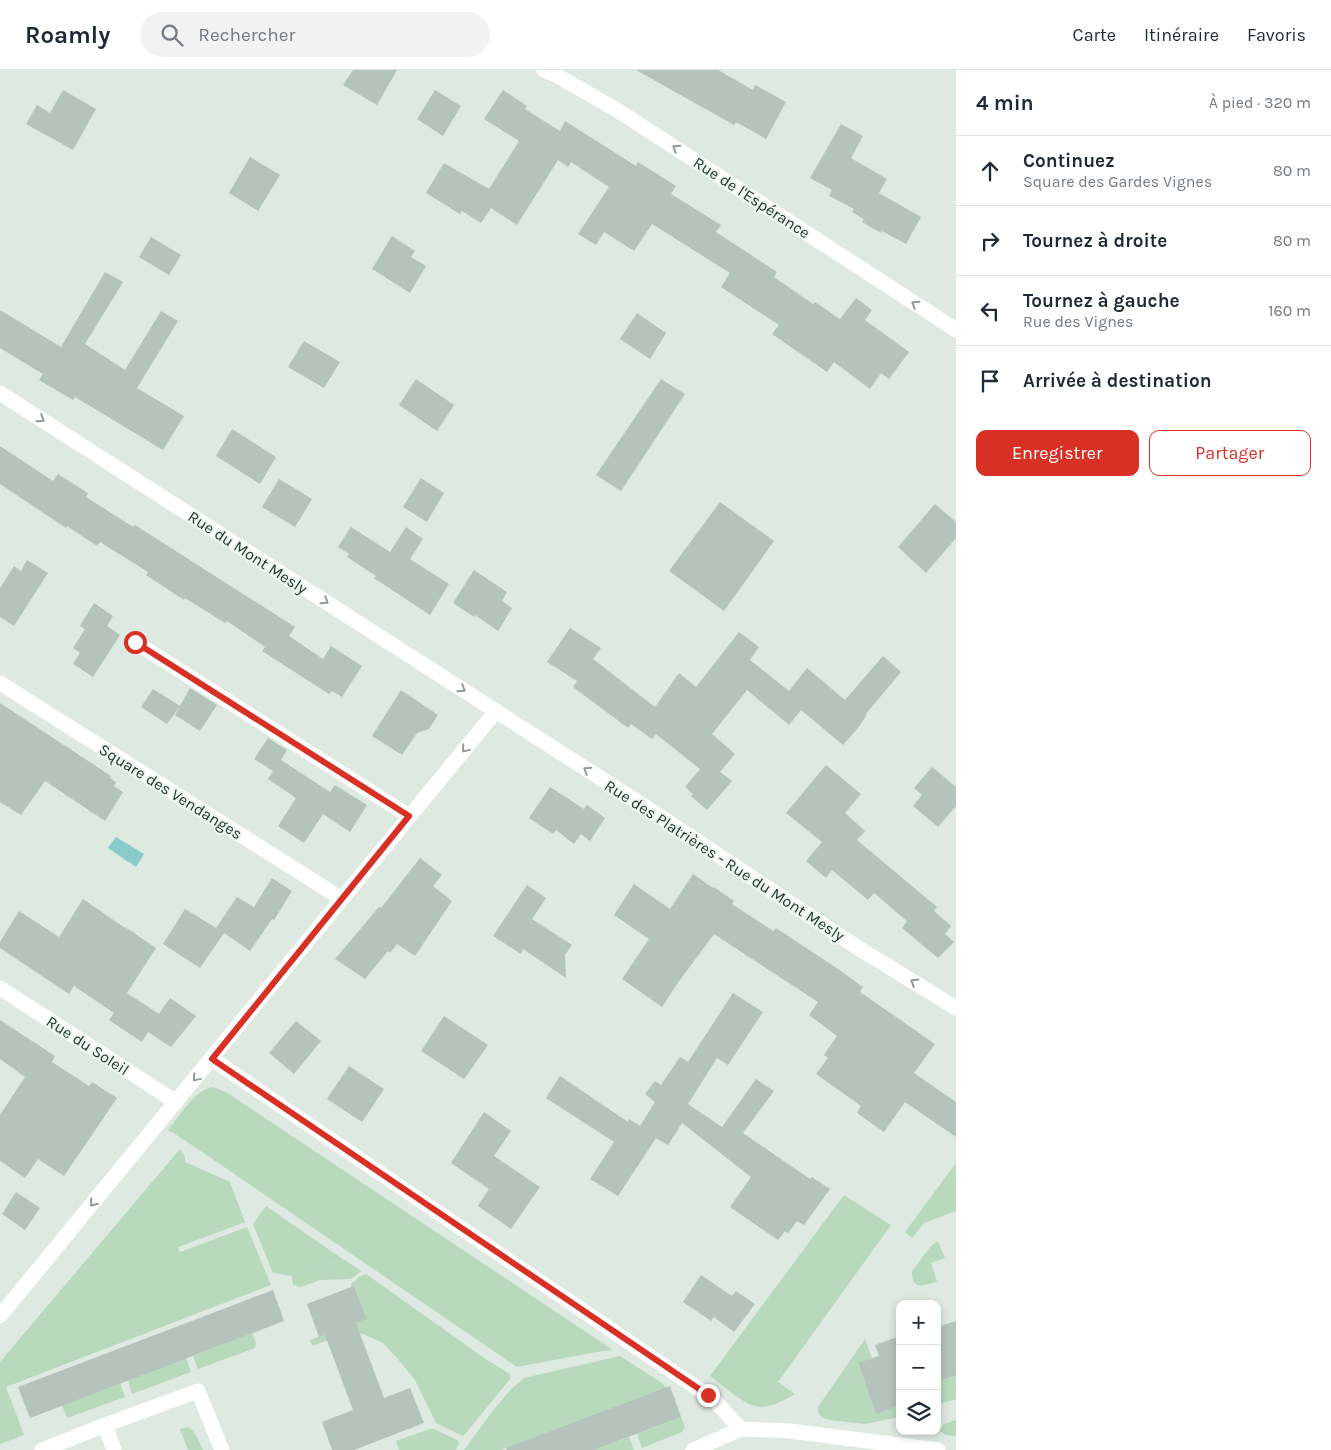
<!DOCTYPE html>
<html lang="fr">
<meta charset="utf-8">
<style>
:root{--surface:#fff;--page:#f2f2f3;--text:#1f2937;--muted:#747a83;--line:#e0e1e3;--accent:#d93025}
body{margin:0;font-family:Karla,sans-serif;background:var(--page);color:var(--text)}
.controls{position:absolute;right:15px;bottom:15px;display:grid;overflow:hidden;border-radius:10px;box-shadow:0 2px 8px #0003}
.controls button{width:45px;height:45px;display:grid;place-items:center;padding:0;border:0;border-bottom:1px solid var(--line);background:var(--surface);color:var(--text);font:25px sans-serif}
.stop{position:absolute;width:15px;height:15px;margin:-11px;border:4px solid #d93025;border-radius:50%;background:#fff}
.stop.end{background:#d93025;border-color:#fff;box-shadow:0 1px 5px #0008}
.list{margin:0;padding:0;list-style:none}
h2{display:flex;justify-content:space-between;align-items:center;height:65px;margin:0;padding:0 20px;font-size:21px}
h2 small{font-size:16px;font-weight:400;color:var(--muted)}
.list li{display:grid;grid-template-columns:32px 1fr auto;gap:15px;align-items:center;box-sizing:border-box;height:70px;padding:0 20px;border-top:1px solid var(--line)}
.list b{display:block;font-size:19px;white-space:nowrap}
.list p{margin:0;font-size:16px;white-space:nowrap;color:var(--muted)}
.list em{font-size:16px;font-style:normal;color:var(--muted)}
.actions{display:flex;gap:10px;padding:15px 20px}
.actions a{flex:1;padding:11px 0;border:1px solid var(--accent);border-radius:10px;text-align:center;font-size:18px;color:var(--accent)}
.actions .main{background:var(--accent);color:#fff}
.icon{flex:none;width:28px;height:28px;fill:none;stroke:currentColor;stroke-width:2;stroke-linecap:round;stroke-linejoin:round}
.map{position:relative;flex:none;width:956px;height:1380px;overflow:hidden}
header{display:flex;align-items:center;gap:30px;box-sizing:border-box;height:70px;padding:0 25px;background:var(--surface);border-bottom:1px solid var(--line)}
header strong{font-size:24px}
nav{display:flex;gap:28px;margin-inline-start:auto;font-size:18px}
.search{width:350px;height:45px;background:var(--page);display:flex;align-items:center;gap:12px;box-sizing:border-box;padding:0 18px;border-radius:28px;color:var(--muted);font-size:19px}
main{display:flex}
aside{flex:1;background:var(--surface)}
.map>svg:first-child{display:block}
</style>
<header>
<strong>Roamly</strong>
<div class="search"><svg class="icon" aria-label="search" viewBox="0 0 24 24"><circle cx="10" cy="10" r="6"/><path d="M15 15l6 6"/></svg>Rechercher</div>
<nav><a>Carte</a><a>Itinéraire</a><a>Favoris</a></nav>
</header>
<main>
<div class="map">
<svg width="956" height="1380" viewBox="0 0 956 1380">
<rect width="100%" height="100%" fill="#dee9e2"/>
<!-- green -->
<path fill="#b8d9bc" d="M213,1017L226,1022L613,1280L597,1282L517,1297L183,1069L168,1060C179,1047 195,1019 213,1017Z
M180,1079L185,1087V1092L230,1112L245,1152L176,1178H178L180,1182L247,1157L271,1215L6,1317L24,1365L0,1374V1292Z
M956,1093V1141L924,1153L912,1168L905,1162Z
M844,1125L891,1155L778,1312L795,1324C785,1330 772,1337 761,1337C745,1337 723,1315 710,1306Z
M266,1136L344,1190L292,1206L273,1203L253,1154Z
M938,1171L945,1188L931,1193L937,1211C925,1216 911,1221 912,1201L931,1176Z
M345,1190L361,1201L351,1209L320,1210L301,1217L293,1215L292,1206Z
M366,1204L487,1290L510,1304V1309L466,1363L463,1366L436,1353L415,1310L397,1288L383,1273L363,1264L357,1263L345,1264L312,1276L310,1270L367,1249L354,1216L351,1217V1214L359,1207Z
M252,1263L256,1273L255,1278L198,1299L193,1286Z
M865,1269L872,1288L858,1294L876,1343L898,1336L900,1340V1347L865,1354L829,1350L821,1347L818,1342V1337Z
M620,1286L662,1313L667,1318L501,1380H464L491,1343L511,1319L524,1308Z
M186,1288L191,1302L132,1324L128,1310Z
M956,1305V1329L937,1335V1312Z
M120,1313L125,1327L67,1348L62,1335Z
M681,1347L685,1356L682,1362L642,1378L637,1364Z
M956,1350V1366L945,1365L939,1359L944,1354Z
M188,1357C196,1362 199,1371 203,1380H188L180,1359Z
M430,1359H434L457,1370L459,1373L456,1380H399L396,1371Z
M629,1367L634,1380H594Z"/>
<!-- water -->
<path fill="#89cbca" d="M116,767L144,784L136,797L108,778Z"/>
<!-- building -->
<path fill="#b4c3bb" d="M353,0H397L377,35L343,15Z
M636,0H718L753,20L755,15L786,32L766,69L736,52L734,55Z
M63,20L96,39L73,80L26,54L37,35L50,43Z
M435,20L461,36L443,66L417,49Z
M503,20L527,36L525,39L560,61L565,51L636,96L638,92L676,116L671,124L721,155L716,162L777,202L774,207L813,234L815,232L840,249L856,228L872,240L865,250L909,282L889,309L881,303L870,319L834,292L827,302L772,264L779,255L721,217L730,203L652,154L634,181L604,162L596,175L578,164L609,117L571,92L568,97L558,90L517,155L491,138L481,153L462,141L460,144L426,123L444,93L489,119L519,71L484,49Z
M841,54L863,66L851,88L887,109L879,123L921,147L906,174L882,161L881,163L862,152L864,149L852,142L854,139L829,126L832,120L810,108Z
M250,87L280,105L258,141L229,123Z
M392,166L415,181L411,187L426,196L410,223L372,199Z
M151,167L181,185L169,205L139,187Z
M105,202L123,212L85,274L125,300L161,241L178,251L137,318L184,346L163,380L75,327L73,330L39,310L43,304L0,278V240L61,277Z
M637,243L666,263L650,289L620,269Z
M304,271L340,292L324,318L288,297Z
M416,309L454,335L437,361L399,335Z
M661,309L685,324L621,421L596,405Z
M232,359L276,387L260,414L216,386Z
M0,376L53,411L58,404L88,423L86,427L133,457L135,455L295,557L289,566L323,589L331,576L362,596L342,627L332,621L329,624L262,581L265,577L227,551L225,553L185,528L184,530L146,505L148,502L100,472L97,476L67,456L66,458L0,414Z
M421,408L444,423L427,452L403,437Z
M279,409L312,429L295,457L262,437Z
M720,432L774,471L724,541L669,501Z
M935,434L956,452V468L926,503L898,477Z
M351,457L390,482L406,457L423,469L410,489L449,514L430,545L374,508L376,506L347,487L349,484L338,477Z
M27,490L48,503L14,556L0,547V518L14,496L21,501Z
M474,500L507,522L502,531L512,538L498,561L475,545L474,547L453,533Z
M94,533L113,546L107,556L120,565L93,607L73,594L80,583L73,578L85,559L80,556Z
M570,558L601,578L593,589L655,637L679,603L696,617L739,562L759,577L750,590L789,621L807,598L845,630L883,586L901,602L865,645L866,646L858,658L843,675L801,640L789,655L747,620L712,664L735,684L720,702L732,711L707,740L691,726L693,724L685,717L700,699L656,664L652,669L631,654L628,658L573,617L577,611L547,592Z
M190,618L217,635L200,661L175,645L180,636L167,654L141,637L153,619L180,636Z
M401,620L438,645L429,659L417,663L402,685L372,666Z
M0,633L111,706L110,708L116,712L114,716L123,722L105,751L45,711L21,745L0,732Z
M268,668L287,680L281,690L330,722L335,715L367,735L350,762L323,744L304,773L278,756L296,728L268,709L273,701L254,689Z
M826,695L861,724L845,743L865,761L857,770L937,837L934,841L951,856L945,864L954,872L938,888L902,858L907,851L874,823L868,830L832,800L826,808L806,791L822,772L786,743Z
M932,697L956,717V736L938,757L913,736L922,725L914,718Z
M550,717L584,739L587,735L605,748L590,771L581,764L574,774L556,760L553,764L529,748Z
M420,788L442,805L433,816L452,831L415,886L397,874L390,883L388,881L365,909L335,889L379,837L381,838Z
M693,804L713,818L714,817L734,831L732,834L773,861L776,858L841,901L863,917L860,922L935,974L914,1003L956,1032V1067L905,1032L884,1062L857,1043L861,1036L816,1004L828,988L824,985L837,966L809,945L818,932L714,864L677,914L662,937L622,909L649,869L614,845L634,814L670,839Z
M272,808L292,821L274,850L272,849L250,881L224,863L200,898L163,874L185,839L221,861L216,858L237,827L254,837Z
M527,815L546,828L532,849L572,875L565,885L566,908L523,879L521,884L493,866Z
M83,829L125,858V857L156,878L127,923L159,944L170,928L196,946L171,977L148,962L142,972L109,950L114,943L74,916L69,924L0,878V872L19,841L59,867Z
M733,923L763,942L728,995L717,988L688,1034L722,1057L756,1009L774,1021L743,1063L810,1109L812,1107L830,1119L804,1155L797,1151L788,1163L785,1161L778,1170L730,1137L751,1107L682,1053L668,1075L656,1068L618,1126L590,1109L614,1072L546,1028L560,1006L628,1052L629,1049L640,1056L655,1032L645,1024L655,1011L661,1015L680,987L688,992Z
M444,946L488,975L464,1009L421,981Z
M0,950L55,986L52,992L89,1016L92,1012L117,1028L64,1106L38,1089L25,1108L0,1091V1045L25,1007L0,989Z
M296,951L321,971L294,1004L269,983Z
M349,996L384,1019L362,1052L327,1029Z
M484,1042L511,1061L494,1086L540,1117L511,1159L478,1136L489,1119L451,1093Z
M16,1122L40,1138L25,1160L2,1144Z
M701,1205L732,1226L736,1221L755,1234L734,1262L714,1247L711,1251L683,1232Z
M354,1216L367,1249L356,1253L384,1328L410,1318L424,1353L354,1380H332L322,1352L353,1340L325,1265L319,1267L307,1234Z
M273,1220L284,1251L30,1348L18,1317Z
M956,1251V1305L937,1312V1257Z
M900,1266V1335L876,1344L858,1293L879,1286L875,1275Z
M670,1316L681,1347L594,1380H507L506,1378Z"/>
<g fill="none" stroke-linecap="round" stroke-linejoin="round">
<!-- minor -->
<path stroke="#fff" stroke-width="15" d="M544,0L556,5L617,40L956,260
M0,323L658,745L855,876L956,938
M135,572L409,746
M0,613L342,829
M0,918L176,1032
M212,989L713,1329L741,1359
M0,1246L496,641
M105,1355L114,1380
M42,1380L105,1355L198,1321L222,1380
M693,1380L741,1359L790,1361L938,1380"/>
</g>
<!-- one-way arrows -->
<defs><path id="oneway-chevron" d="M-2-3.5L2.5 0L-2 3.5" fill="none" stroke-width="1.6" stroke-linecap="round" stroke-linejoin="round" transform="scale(1.25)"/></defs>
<g stroke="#909b96">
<use href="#oneway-chevron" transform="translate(676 78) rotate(-147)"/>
<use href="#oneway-chevron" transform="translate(915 234) rotate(-147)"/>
<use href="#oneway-chevron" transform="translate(41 349) rotate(33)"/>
<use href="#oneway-chevron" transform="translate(325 531) rotate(33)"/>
<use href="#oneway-chevron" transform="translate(462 619) rotate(33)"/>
<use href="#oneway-chevron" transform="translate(465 679) rotate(130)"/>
<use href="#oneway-chevron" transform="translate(587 700) rotate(-147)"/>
<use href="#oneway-chevron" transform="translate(914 912) rotate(-148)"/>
<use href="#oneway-chevron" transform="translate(196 1008) rotate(130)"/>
<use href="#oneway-chevron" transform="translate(93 1133) rotate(129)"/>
</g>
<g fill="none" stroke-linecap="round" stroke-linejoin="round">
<!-- route -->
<path stroke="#d93025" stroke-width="6" d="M135,572L409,746L212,989L708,1325"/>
</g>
<g text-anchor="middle" stroke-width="4.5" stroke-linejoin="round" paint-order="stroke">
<!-- street labels -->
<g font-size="16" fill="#21372e" stroke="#eef6f1">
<text transform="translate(752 127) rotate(33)" y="6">Rue de l'Espérance</text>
<text transform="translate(248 482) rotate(33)" y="6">Rue du Mont Mesly</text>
<text transform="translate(171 721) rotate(32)" y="6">Square des Vendanges</text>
<text transform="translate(725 790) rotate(33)" y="6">Rue des Platrières - Rue du Mont Mesly</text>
<text transform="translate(88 975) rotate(33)" y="6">Rue du Soleil</text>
</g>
</g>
</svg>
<div class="controls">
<button>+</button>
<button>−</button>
<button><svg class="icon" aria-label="layers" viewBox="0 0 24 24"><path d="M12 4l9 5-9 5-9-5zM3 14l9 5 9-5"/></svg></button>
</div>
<div class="stop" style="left:135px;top:572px"></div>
<div class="stop end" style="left:708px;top:1325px"></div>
</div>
<aside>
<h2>4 min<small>À pied · 320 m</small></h2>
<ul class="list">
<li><svg class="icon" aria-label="ahead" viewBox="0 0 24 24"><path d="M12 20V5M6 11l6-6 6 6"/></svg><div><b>Continuez</b><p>Square des Gardes Vignes</p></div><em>80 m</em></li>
<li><svg class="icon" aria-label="right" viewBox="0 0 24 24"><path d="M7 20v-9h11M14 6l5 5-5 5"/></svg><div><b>Tournez à droite</b></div><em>80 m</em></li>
<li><svg class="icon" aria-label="left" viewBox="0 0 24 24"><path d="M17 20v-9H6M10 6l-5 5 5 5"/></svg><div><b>Tournez à gauche</b><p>Rue des Vignes</p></div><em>160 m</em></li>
<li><svg class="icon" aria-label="arrive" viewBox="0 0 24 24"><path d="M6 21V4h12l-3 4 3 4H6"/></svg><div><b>Arrivée à destination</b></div></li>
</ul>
<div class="actions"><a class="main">Enregistrer</a><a>Partager</a></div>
</aside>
</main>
